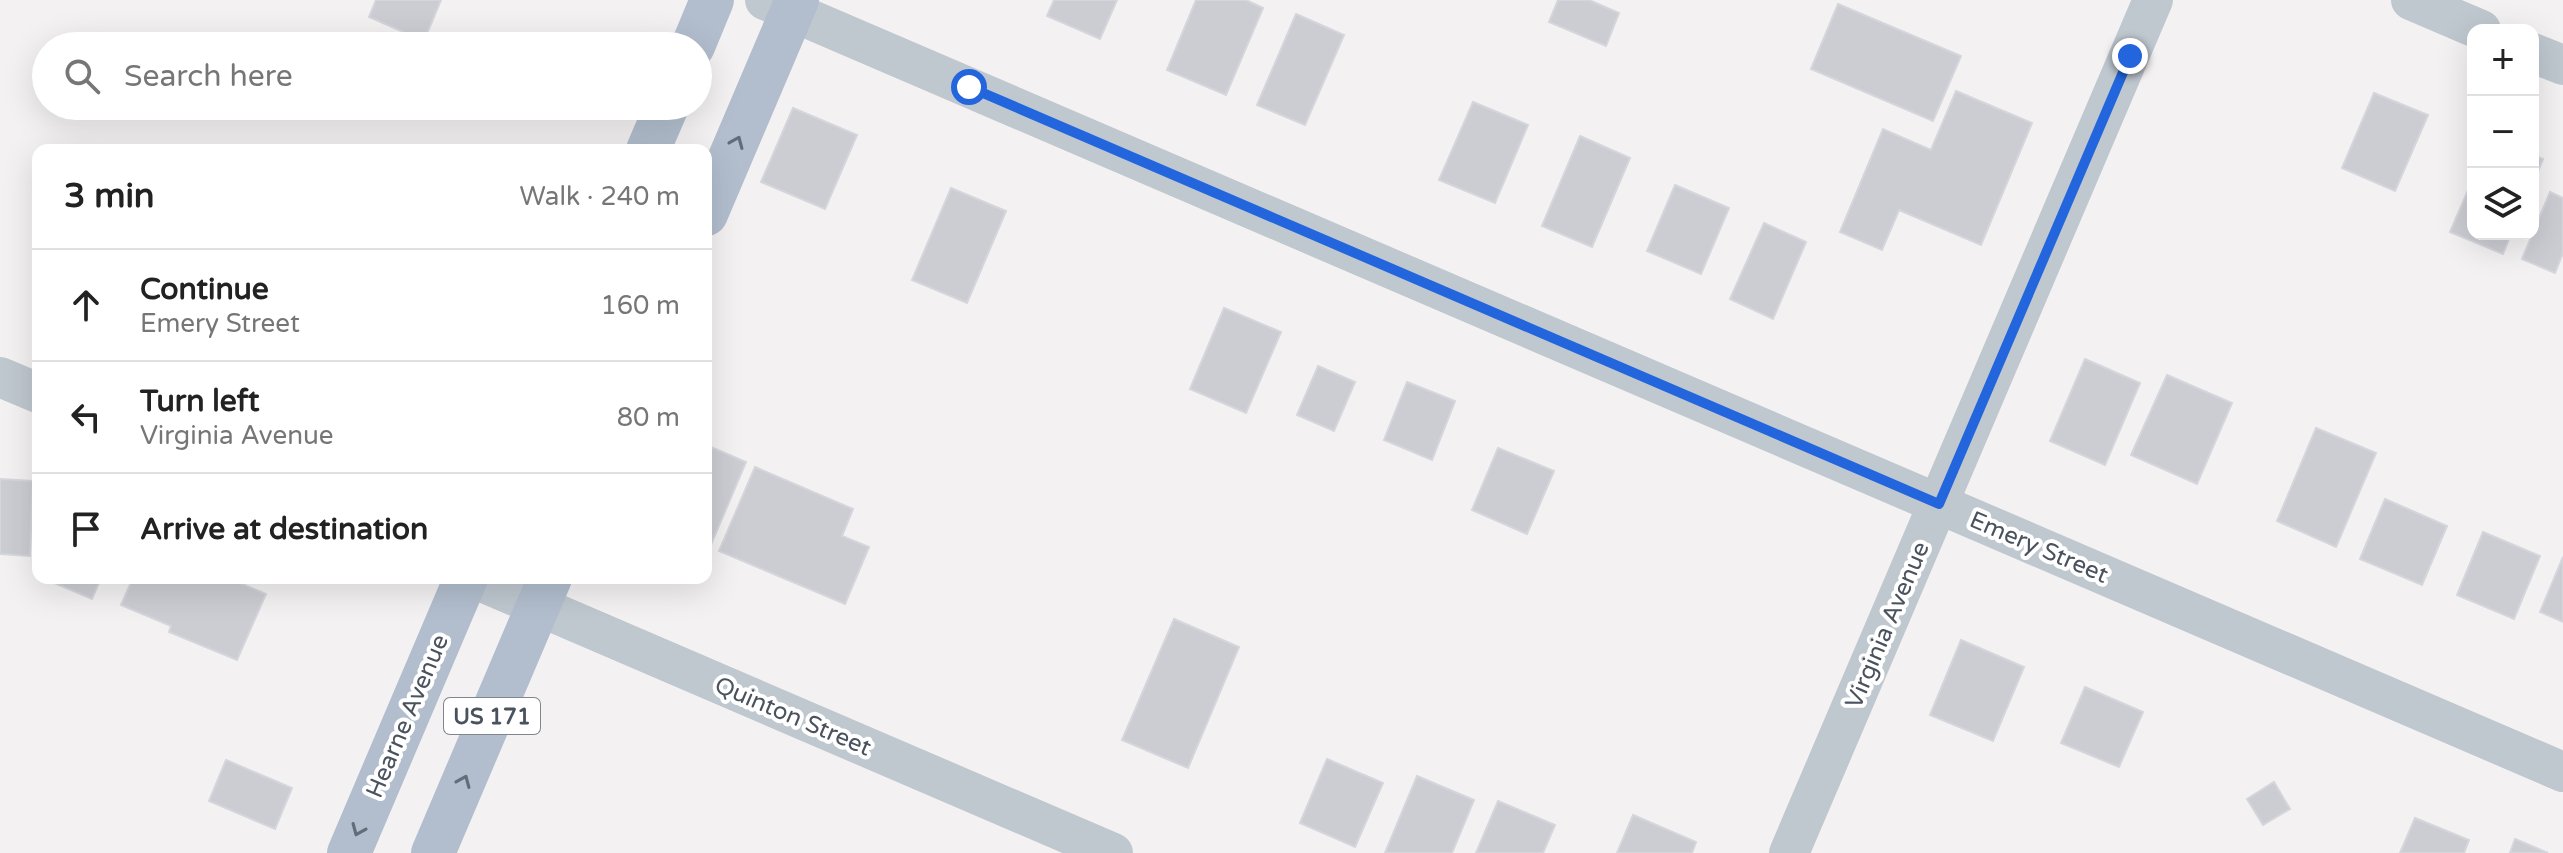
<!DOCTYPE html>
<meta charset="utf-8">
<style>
:root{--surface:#fff;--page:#f2f2f2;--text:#222;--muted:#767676;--line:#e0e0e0}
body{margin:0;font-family:"Varela Round",sans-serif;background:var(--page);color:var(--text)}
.controls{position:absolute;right:24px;top:24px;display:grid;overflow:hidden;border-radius:16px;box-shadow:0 8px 32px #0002}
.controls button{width:72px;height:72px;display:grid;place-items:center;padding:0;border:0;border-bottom:2px solid var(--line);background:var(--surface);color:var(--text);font:40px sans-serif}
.stop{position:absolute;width:24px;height:24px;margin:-18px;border:6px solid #2265dc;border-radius:50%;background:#fff}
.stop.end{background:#2265dc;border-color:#fff;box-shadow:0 2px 8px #0008}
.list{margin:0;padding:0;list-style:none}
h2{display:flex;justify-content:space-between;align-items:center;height:104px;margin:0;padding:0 32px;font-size:34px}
h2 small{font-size:26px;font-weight:400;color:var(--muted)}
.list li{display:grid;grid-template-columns:52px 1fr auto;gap:24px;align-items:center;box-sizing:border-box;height:112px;padding:0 32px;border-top:2px solid var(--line)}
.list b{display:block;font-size:30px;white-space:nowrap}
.list p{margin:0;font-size:26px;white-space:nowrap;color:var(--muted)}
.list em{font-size:26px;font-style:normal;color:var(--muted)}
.icon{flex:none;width:44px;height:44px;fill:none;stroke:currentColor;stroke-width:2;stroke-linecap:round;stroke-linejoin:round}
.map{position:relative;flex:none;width:2563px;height:853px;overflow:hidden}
.search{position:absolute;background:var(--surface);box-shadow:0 8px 32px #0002;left:32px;top:32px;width:680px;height:88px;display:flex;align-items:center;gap:20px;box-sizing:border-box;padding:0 28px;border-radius:44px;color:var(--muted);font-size:30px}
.panel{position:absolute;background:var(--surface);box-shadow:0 8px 32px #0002;left:32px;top:144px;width:680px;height:440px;border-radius:16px}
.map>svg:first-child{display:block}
</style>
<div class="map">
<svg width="2563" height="853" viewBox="0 0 2563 853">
<rect width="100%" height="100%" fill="#f3f1f1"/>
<!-- building -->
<path fill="#cbcdd3" stroke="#d5d6dc" stroke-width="2" d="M376,0H441L424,41L369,17Z
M1054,0H1117L1100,39L1047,16Z
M1196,0H1246L1263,8L1226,95L1167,70Z
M1558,0H1589L1619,13L1606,46L1549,22Z
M1838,4L1961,56L1933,121L1811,69Z
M1296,14L1344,35L1305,125L1257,105Z
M1956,91L2032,123L1981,245L1899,210L1882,250L1840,232L1883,129L1931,150Z
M2374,93L2428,115L2395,191L2342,168Z
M1473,102L1528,125L1495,203L1439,180Z
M793,108L857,135L825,209L761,182Z
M1580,136L1630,158L1592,247L1542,226Z
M2533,155L2543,159L2533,183Z
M2473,179V234H2511L2503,254L2450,232Z
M1675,185L1729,208L1701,274L1647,251Z
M951,188L1006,211L967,303L912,280Z
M2550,192L2563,198V253L2555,273L2522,259Z
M1764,223L1806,242L1773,319L1730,299Z
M1224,308L1281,332L1246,413L1190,389Z
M2085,359L2140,383L2105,465L2050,441Z
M1318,366L1355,382L1334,431L1297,415Z
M2167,375L2232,403L2197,484L2131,455Z
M1407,382L1455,401L1432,460L1384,440Z
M2316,428L2376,453L2336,547L2277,521Z
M706,445L746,462L710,547L706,545Z
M1498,448L1554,471L1527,534L1472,510Z
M755,467L853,509L842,536L869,547L845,604L719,551Z
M0,479L33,481L30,556L0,554Z
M2385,499L2447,526L2422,585L2360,559Z
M2483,532L2540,556L2514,619L2457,595Z
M2563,557V622L2540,612Z
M43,578H101L92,599Z
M133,578H228L266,594L237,660L169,632L171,626L121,605Z
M1174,619L1239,647L1188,768L1122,740Z
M1961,640L2024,667L1993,741L1930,715Z
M2085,687L2143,712L2119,767L2061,743Z
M1327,759L1383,783L1355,847L1300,823Z
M226,760L292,788L275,829L209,801Z
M1417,776L1474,800L1452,853H1385Z
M2274,782L2290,809L2263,825L2247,799Z
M1498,801L1555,825L1543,853H1476Z
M1633,815L1696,842L1692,853H1617Z
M2415,818L2469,840L2464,853H2400Z
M2515,839L2548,853H2510Z"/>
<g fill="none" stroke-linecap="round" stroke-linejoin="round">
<!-- street -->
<path stroke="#bfc7cf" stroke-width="40" d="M765,0L2563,772
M2411,0L2481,30
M2533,53L2563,65
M0,377L38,393
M473,578L1113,853
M1789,853L2153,0"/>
<!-- primary -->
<path stroke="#b2bece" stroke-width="44" d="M693,46L712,0
M648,150L667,106
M706,214L797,0
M349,853L466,578
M433,853L550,578"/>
</g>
<!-- one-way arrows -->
<defs><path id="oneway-chevron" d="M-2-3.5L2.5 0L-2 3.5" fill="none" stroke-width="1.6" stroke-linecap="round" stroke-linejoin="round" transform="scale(2)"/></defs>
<g stroke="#636d79">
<use href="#oneway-chevron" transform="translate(737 142) rotate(-67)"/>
<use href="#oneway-chevron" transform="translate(464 781) rotate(-67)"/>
<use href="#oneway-chevron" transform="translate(358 830) rotate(113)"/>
</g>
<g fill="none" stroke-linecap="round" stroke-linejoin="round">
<!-- route -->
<path stroke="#2265dc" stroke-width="10" d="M969,87L1939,504L2130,56"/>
</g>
<g text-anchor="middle" stroke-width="8" stroke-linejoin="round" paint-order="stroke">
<!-- shield labels -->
<rect fill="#fff" stroke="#80868e" stroke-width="2" x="444" y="698" width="96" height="36" rx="6"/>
<g font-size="22" font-weight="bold" fill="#49525d">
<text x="492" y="724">US 171</text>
</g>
<!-- street labels -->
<g font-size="24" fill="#49525d" stroke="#fff">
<text transform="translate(2039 547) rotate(23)" y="8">Emery Street</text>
<text transform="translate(1887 625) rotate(-67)" y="8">Virginia Avenue</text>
<text transform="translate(407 716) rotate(-67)" y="8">Hearne Avenue</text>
<text transform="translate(793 716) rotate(23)" y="8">Quinton Street</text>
</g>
</g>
</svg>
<div class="controls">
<button>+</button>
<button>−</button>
<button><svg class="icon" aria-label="layers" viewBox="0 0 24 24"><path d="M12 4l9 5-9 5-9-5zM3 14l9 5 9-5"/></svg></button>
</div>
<div class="stop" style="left:969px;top:87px"></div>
<div class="stop end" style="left:2130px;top:56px"></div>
<div class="search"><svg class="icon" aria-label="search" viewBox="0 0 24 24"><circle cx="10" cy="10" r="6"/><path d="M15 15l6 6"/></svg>Search here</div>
<section class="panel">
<h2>3 min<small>Walk · 240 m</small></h2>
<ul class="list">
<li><svg class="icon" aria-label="ahead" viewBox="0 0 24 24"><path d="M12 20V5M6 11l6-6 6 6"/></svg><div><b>Continue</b><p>Emery Street</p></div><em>160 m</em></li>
<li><svg class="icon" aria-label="left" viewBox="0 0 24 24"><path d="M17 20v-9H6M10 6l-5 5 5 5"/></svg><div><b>Turn left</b><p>Virginia Avenue</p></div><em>80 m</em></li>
<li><svg class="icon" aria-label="arrive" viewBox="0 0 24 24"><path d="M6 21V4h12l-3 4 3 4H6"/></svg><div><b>Arrive at destination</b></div></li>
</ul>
</section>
</div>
